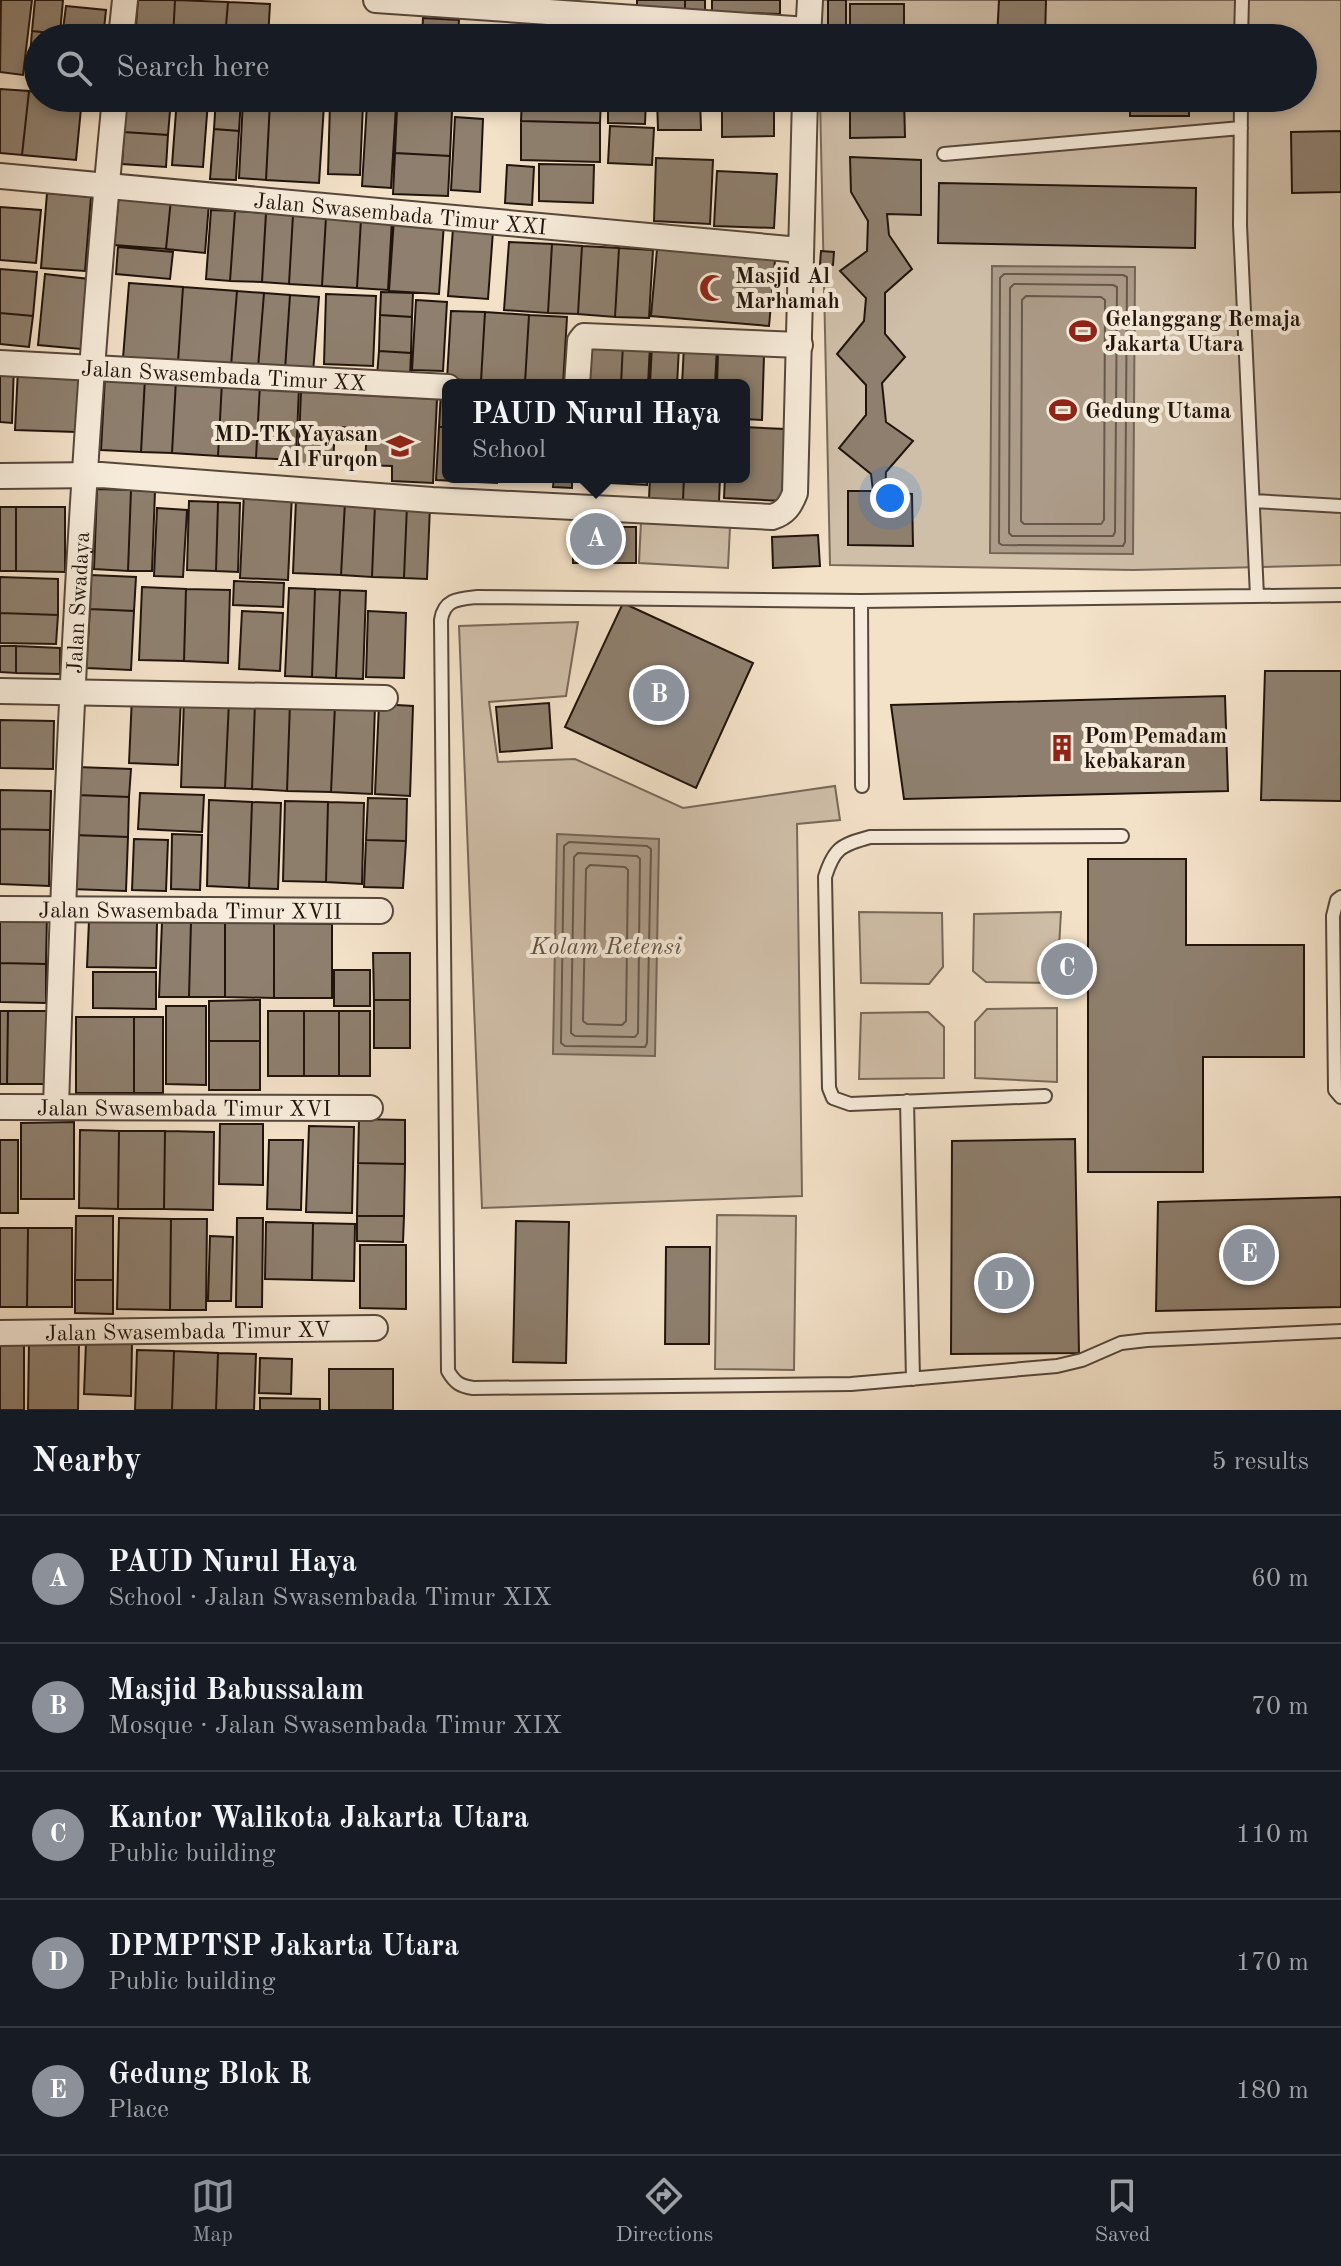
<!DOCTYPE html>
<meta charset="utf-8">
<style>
:root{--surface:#171b24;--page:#242831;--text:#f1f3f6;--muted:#9ea1a6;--line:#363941;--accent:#8c9099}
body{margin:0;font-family:"Old Standard TT",serif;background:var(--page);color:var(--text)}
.you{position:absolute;left:890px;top:498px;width:28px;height:28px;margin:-20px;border:6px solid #fff;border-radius:50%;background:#1a73e8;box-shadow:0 0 0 12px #1a73e833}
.badge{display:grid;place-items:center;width:52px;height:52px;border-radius:50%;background:var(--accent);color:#fff;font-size:26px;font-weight:700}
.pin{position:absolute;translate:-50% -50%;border:4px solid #fff;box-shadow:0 2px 8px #0006}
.popup{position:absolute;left:442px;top:379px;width:308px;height:104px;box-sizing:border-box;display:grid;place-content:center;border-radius:12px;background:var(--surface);filter:drop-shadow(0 2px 6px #0005);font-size:26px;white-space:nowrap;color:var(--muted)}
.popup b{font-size:30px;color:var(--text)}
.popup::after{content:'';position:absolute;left:50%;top:100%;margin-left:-16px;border:16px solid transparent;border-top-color:var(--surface)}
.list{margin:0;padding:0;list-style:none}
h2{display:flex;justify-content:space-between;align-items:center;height:104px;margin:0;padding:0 32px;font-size:34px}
h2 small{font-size:26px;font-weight:400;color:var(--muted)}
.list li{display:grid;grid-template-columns:52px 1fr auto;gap:24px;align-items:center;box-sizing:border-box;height:128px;padding:0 32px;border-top:2px solid var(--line)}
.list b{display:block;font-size:30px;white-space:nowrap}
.list p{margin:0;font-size:26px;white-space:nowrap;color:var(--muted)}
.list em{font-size:26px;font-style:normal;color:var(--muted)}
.icon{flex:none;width:44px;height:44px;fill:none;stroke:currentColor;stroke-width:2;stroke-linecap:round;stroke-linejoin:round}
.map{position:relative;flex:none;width:1341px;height:1410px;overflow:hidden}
.search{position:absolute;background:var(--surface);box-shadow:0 4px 12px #0003;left:24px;right:24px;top:24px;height:88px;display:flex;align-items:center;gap:20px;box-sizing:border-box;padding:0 28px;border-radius:44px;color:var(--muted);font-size:30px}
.sheet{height:744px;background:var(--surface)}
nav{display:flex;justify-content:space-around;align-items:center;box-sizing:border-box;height:112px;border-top:2px solid var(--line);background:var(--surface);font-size:22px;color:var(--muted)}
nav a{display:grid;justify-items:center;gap:4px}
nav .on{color:var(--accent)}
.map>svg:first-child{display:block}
</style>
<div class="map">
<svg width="1341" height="1410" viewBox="0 0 1341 1410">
<rect width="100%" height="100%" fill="#f3e1c8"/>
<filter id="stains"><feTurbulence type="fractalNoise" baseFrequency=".0025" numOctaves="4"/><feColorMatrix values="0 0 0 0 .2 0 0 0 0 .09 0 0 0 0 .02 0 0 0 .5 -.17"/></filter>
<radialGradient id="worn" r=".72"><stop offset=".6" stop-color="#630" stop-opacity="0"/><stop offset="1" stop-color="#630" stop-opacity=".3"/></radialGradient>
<!-- green -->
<path fill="#cfbea8" stroke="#78695a" stroke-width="2" d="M818,0H1341V565L1134,570L830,565L820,98H1303V38H819Z
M641,522L730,527L728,568L639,563Z
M578,622L566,696L489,702L498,762L575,759L683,808L835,786L840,820L797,824L802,1196L482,1208L459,626Z
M859,912L942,913L943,967L929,984L861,983Z
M1061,912L1057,983L986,982L973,971L974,914Z
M1057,1008V1082L975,1078V1022L987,1009Z
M928,1012L944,1027V1078L859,1079L861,1013Z
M717,1215L796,1216L794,1370L715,1369Z"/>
<!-- water -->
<path fill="#ac9b88" stroke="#746556" stroke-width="2" d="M992,266L1135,267L1133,554L990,553Z
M557,834L659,839L655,1056L553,1054Z"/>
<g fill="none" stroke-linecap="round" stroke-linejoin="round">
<!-- shore -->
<path stroke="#66584a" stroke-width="2" d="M1004,274L1123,275L1127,277L1125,542L1123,546L1002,545L999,543L1000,278Z
M1014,284L1113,285L1117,287L1115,532L1113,536H1012L1009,533L1010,288Z
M1026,296L1101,297L1105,300L1104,520L1101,524H1024L1021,521L1022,300Z
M569,842L647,846L651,849L647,1043L645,1047L565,1046L561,1043L564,846Z
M578,853L637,856L640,859L638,1033L635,1037L575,1036L571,1033L574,857Z
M590,865L625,867L628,870L626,1021L622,1025L587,1024L583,1021L586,869Z"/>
</g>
<!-- building -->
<path fill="#8e7f6e" stroke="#21140c" stroke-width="2" d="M1,0H32L23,75L0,72Z
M35,0H63L60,34L32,31Z
M138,0H175L173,38H135Z
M175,0L228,2L225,38H173Z
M637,0H685V10L637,8Z
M685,0H705V11L685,10Z
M712,0H780V14L712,12Z
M828,0H846V38H828Z
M999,0H1046L1045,38H997Z
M228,2L270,4L268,38H225Z
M850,4H904V38H850Z
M66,6L106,10L103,38H62Z
M423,18L459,20L458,38H422Z
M1129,25H1188V38H1130Z
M481,28H513V38H481Z
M523,28L602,29V38H523Z
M330,30L358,31V38H329Z
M365,30L414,31V38H365Z
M32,31L60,34V38H38V81L28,80Z
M0,89L29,91L22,155L0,153Z
M29,91L38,92V98H82L76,160L22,155Z
M127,98H171L170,111L126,107Z
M177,98L208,101L203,167L172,165Z
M216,98H241L239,131L214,129Z
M419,98H454V106L419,104Z
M480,98H512V104L480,103Z
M522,98H601L600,123L521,121Z
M608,98H646L645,124L608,123Z
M657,98H700L701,130H658Z
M722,98H774V136L722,137Z
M850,98H904L905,137L850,138Z
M1130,98H1189V116H1130Z
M243,100L270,102L266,180L239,178Z
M270,102L324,105L319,183L266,180Z
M330,103L363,104L360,175L328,174Z
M367,104L396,106L391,188L362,186Z
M126,107L170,111L168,135L124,132Z
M397,109L452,111L450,156L395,153Z
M455,117L483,119L480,192L451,190Z
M521,121L600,123V162L521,160Z
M610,126L654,128L652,165L608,163Z
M214,129L239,131L236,180L210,179Z
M1341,131V192L1292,193L1291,132Z
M124,132L168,135L166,167L122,164Z
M395,153L450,156L448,196L393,194Z
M850,157L921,160V215L887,214L889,235L912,269L885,293V334L905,357L882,383L886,422L913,441L886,472L885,492L912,494L913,546L848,545V491H873L871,474L839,448L866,415V385L837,354L864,321L866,298L840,271L867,251L868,221L851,192Z
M656,158L713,160L710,224L654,221Z
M539,164L594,165L593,203L539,201Z
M507,165L534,167L532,205L505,203Z
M717,171L777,174L774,228L714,226Z
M939,183L1196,188L1195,248L938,243Z
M47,193L91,197L85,271L41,268Z
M119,194L171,199L166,249L114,245Z
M171,199L209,203L205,253L166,249Z
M0,207L41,210L36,263L0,260Z
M211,210L235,211L230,281L206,279Z
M235,211L266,213L262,282L230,281Z
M266,213L293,215L289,284L262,282Z
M293,215L326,217L322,286L289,284Z
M326,217L361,219L357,288L322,286Z
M361,219L392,220L388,290L357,288Z
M394,219L444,223L439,294L389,291Z
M453,228L493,231L488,299L448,296Z
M509,242L552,244L548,313L504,310Z
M552,244L582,246L578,314L548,313Z
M582,246L619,248L615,317L578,314Z
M118,247L173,252L170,279L116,274Z
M619,248L653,250L649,318L615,317Z
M657,249L775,260L769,326L651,316Z
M821,251L834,252L833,265L820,264Z
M0,269L37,272L33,316L0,313Z
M45,274L89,279L81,349L38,345Z
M129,283L183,287L178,362L123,358Z
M183,287L237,291L231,366L178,362Z
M237,291L264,293L258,368L231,366Z
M381,292L413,293L412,317L380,315Z
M264,293L290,295L285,370L258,368Z
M326,294L376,296L373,366L324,364Z
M290,295L319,297L313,373L285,370Z
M416,300L447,302L443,371L412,370Z
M451,311L485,312L481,381L447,379Z
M485,312L529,315L525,383L481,381Z
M0,313L33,316L29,347L0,344Z
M380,315L412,317L411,353L379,351Z
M529,315L567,317L563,385L525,383Z
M583,341L623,343L621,385H581Z
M623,343L650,345L648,385H621Z
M652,345L679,347L677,385L650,384Z
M684,345L717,346L715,385H682Z
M379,351L411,353L410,377L377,376Z
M718,353L764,355L762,420L744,419V385H717Z
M0,365H14L12,423L0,422Z
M18,369L79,372L76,432L15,430Z
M105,376L145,378L141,452L101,450Z
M145,378L176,380L172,453L141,452Z
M176,380L222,382L218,456L172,453Z
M222,382L260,384L256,458L218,456Z
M260,384L299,387L296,460L256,458Z
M301,392L437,399L433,483L392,481V466L365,465L367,428L335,427L333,466L298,465Z
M441,392L448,393V427H439Z
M439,427H448V477H497V483L436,480Z
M744,427L785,429L782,501L724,498L725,477H744Z
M505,477H551V481L505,480Z
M554,477H572V488L553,487Z
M577,477H610V483L577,482Z
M610,477H647V485L610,483Z
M650,477H684L683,500L649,499Z
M684,477H720L719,502L683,500Z
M97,489L131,490L128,571L94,569Z
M131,490L155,491L152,571H128Z
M244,492L292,494L288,580L240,578Z
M296,499L345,502L341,575L293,573Z
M189,501L218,502L216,571L187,570Z
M218,502L240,503L238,572L216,571Z
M345,502L375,503L372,577L341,575Z
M375,503L407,505L404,578L372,577Z
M407,505L430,506L427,579L404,578Z
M0,507H16V571H0Z
M16,507H65V572L16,571Z
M157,508L187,510L183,577L154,576Z
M573,527H636V563H573Z
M818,535L820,566L773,568L772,537Z
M91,575L136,577L134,611L90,609Z
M0,577L58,579V615L0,613Z
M234,581L284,583L283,607L233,605Z
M142,587L186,589L184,661L139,660Z
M289,588L315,589L312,677L285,676Z
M186,589L230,590L228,663L184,661Z
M315,589L340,590L336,678L312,677Z
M340,590L366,591L363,679L336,678Z
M623,603L753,663L696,788L565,727Z
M90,609L134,611L131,670L86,668Z
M242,611L283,613L280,671L239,669Z
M368,611L406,613L404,678L366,677Z
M0,613L58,615L56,644L0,643Z
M0,646H16V673L0,672Z
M16,646L60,648V674L16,673Z
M1265,671H1341V801L1261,800Z
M132,696L181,698L178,765L129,763Z
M1225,696L1228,791L904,799L891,705Z
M184,699L229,701L225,788L181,787Z
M229,701L255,702L252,789L225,788Z
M255,702L290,703L287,791L252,789Z
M290,703L335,705L331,792L287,791Z
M549,703L552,748L500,752L496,707Z
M379,704L413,706L410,796L375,794Z
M335,705L375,706L372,794L331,792Z
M0,720L54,721L53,769L0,768Z
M77,767L131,769L129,797L76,795Z
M0,790L51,791L50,830L0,829Z
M140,793L204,795L202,832L138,829Z
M76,795L129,797L128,837L74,835Z
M368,798L407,799L406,841L366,840Z
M209,800L252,802L249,888L207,886Z
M285,801L328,802L326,882L283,881Z
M252,802L281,803L278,889L249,888Z
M328,802L364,803L362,884L326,882Z
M0,829L50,830L49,886L0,884Z
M172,834L202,835L200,890L171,889Z
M74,835L128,837L126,891L71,889Z
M134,839L168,840L166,891L132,890Z
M366,840L406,841L403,888L364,887Z
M1088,859H1186V945H1304V1057H1203V1172H1088Z
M0,912L47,913L46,964L0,963Z
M89,920L157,922L156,968L87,967Z
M162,922H191L189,997H159Z
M191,922H225V997H189Z
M225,922L274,923V998L225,997Z
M274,923L332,924V998H274Z
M373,953H410V1000H374Z
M0,963L46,964V1003L0,1002Z
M334,970H370V1006H334Z
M93,972H156V1009L93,1008Z
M260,1000V1041H209V1001Z
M374,1000H410V1048H374Z
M166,1006H206V1085L166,1084Z
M0,1011H8L7,1084H0Z
M8,1011H49L48,1084H7Z
M268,1011H304V1076H268Z
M304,1011H339V1076H304Z
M339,1011H370V1076H339Z
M76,1017H134V1093H76Z
M134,1017H163V1093H134Z
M209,1041H260V1090H209Z
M359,1119L405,1120V1164L358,1163Z
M74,1122V1199H21V1123Z
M220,1124H263V1185L219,1184Z
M309,1126L354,1127L352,1213L306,1212Z
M80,1130L119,1131L118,1209L79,1208Z
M119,1131H165L164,1209H118Z
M165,1131L214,1132L213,1210L164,1209Z
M1075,1139L1079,1353L951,1354L952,1141Z
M0,1140H18V1213H0Z
M269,1140H303L301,1210L267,1209Z
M358,1163L405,1164L404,1216H357Z
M1341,1197V1307L1156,1311L1158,1202Z
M76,1216H113V1280H75Z
M357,1216H404L403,1242L357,1241Z
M119,1218L171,1219L170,1310L117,1309Z
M237,1218H263L262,1307H236Z
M171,1219H207L206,1310H170Z
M516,1221L569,1222L566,1363L513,1362Z
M266,1222L313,1223L312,1280L265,1279Z
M313,1223L355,1224L354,1281L312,1280Z
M0,1228H28L27,1307H0Z
M28,1228H72V1307H27Z
M210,1236L233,1237L231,1301H208Z
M360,1245H406V1309L360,1308Z
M666,1247H710L709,1344H665Z
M75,1280H113V1314L75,1313Z
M29,1342L79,1343L78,1410H28Z
M86,1342L132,1343L131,1396L84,1394Z
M0,1344H24V1410H0Z
M137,1350L174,1351L172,1410H135Z
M174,1351L218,1353L216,1410H172Z
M218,1353L256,1354L254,1410H216Z
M260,1358L292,1359L291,1394L259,1393Z
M329,1369H393V1410H329Z
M260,1398L320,1399V1410H260Z"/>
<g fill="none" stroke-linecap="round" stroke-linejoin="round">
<!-- lane casing -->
<g stroke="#56473b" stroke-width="16">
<path id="lane" d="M1241,38L1242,0
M1241,98L1240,225L1257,596
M944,154L1241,128
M1253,501L1341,506
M1341,595L861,601L477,597C459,599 444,599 441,620L448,1371C455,1383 460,1386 473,1388L851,1384L1057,1366L1082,1360L1121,1343L1147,1340L1341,1331
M861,601L862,786
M1341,897L1337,900L1333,916L1335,1090L1341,1097
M1045,1096L850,1104L833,1098L829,1088L825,877C834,848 841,845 870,837L1122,836
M907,1101L913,1379"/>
</g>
<!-- street casing -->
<g stroke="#56473b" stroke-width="28">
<g id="street">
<path d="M376,0L808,30"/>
<path d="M121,38L125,0"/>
<path d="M808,38L810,0"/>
<path id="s1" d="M0,176L800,250"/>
<path id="s2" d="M0,363L448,387"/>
<path d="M577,385L580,341L584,336L800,345"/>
<path d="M0,476L101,475L432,500L772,517C785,513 790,506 795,493L805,98"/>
<path d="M0,691L385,698"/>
<path id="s3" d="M0,909L380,911"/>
<path id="s4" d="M56,1106C67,769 82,433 115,98"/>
<path id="s5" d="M0,1107L370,1108"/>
<path id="s6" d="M0,1333L375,1328"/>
</g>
</g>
<!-- lane -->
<use href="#lane" stroke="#f7ecdb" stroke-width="12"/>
<!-- street -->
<use href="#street" stroke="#f7ecdb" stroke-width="24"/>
</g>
<!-- icons -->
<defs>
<g id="mosque-bare" transform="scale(2.16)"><path d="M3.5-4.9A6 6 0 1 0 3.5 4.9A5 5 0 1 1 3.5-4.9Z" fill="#8f2418" stroke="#f7ecdb" stroke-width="2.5" paint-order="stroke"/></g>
<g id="stadium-bare" transform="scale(2.16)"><path d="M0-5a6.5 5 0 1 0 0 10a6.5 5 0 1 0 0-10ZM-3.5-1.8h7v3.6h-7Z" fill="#8f2418" stroke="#f7ecdb" stroke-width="2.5" paint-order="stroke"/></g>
<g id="school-bare" transform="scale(2.16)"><path d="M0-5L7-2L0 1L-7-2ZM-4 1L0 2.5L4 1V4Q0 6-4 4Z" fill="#8f2418" stroke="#f7ecdb" stroke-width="2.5" paint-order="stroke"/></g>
<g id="building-bare" transform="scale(2.16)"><path d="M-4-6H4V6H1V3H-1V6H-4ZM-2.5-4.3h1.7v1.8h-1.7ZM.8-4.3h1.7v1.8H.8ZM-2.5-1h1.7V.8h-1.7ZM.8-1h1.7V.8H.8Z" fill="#8f2418" stroke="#f7ecdb" stroke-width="2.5" paint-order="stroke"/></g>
</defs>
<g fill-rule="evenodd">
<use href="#mosque-bare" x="713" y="288"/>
<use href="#stadium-bare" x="1083" y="331"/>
<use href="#stadium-bare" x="1063" y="410"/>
<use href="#school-bare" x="400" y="446"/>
<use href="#building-bare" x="1062" y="748"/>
</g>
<g text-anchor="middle" stroke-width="8" stroke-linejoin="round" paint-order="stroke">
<!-- street labels -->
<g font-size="22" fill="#21140c" stroke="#f7ecdb">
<text dy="8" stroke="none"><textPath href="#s1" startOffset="402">Jalan Swasembada Timur XXI</textPath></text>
<text dy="8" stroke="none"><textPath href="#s2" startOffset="224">Jalan Swasembada Timur XX</textPath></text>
<text dy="8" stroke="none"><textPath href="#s4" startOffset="504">Jalan Swadaya</textPath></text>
<text dy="8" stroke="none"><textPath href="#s3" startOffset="190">Jalan Swasembada Timur XVII</textPath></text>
<text dy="8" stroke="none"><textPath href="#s5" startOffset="184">Jalan Swasembada Timur XVI</textPath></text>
<text dy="8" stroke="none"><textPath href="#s6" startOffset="188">Jalan Swasembada Timur XV</textPath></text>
</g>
<!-- poi labels -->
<g font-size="22" font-weight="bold" fill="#21140c" stroke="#f7ecdb" text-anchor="start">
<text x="735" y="283">Masjid Al<tspan x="735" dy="25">Marhamah</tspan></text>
<text x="1105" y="326">Gelanggang Remaja<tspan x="1105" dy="25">Jakarta Utara</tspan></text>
<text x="1085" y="418">Gedung Utama</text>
<text x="378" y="441" text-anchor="end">MD-TK Yayasan<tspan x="378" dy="25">Al Furqon</tspan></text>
<text x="1084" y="743">Pom Pemadam<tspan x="1084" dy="25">kebakaran</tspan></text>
</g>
<!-- water labels -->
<g font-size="24" font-style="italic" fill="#605144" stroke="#f7ecdb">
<text x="606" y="954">Kolam Retensi</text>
</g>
</g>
<rect width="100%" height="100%" filter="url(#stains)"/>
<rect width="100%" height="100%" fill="url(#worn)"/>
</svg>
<div class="you"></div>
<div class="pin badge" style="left:596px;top:539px">A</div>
<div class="popup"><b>PAUD Nurul Haya</b>School</div>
<div class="pin badge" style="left:659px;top:695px">B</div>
<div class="pin badge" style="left:1067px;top:969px">C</div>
<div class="pin badge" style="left:1004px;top:1283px">D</div>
<div class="pin badge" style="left:1249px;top:1255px">E</div>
<div class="search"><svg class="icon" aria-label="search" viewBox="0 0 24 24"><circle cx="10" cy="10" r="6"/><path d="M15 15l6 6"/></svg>Search here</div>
</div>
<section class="sheet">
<h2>Nearby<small>5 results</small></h2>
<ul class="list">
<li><span class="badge">A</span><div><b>PAUD Nurul Haya</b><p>School · Jalan Swasembada Timur XIX</p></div><em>60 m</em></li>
<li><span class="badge">B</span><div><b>Masjid Babussalam</b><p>Mosque · Jalan Swasembada Timur XIX</p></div><em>70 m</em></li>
<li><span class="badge">C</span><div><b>Kantor Walikota Jakarta Utara</b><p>Public building</p></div><em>110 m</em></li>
<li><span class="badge">D</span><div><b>DPMPTSP Jakarta Utara</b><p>Public building</p></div><em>170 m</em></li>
<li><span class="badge">E</span><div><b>Gedung Blok R</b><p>Place</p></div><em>180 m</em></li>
</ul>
</section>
<nav>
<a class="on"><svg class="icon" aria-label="map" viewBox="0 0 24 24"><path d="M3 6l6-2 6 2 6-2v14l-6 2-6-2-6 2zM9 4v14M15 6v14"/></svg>Map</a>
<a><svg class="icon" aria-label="directions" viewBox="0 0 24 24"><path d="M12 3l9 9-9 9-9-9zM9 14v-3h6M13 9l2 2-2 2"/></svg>Directions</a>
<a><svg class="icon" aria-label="saved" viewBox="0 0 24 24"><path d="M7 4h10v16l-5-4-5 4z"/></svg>Saved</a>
</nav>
